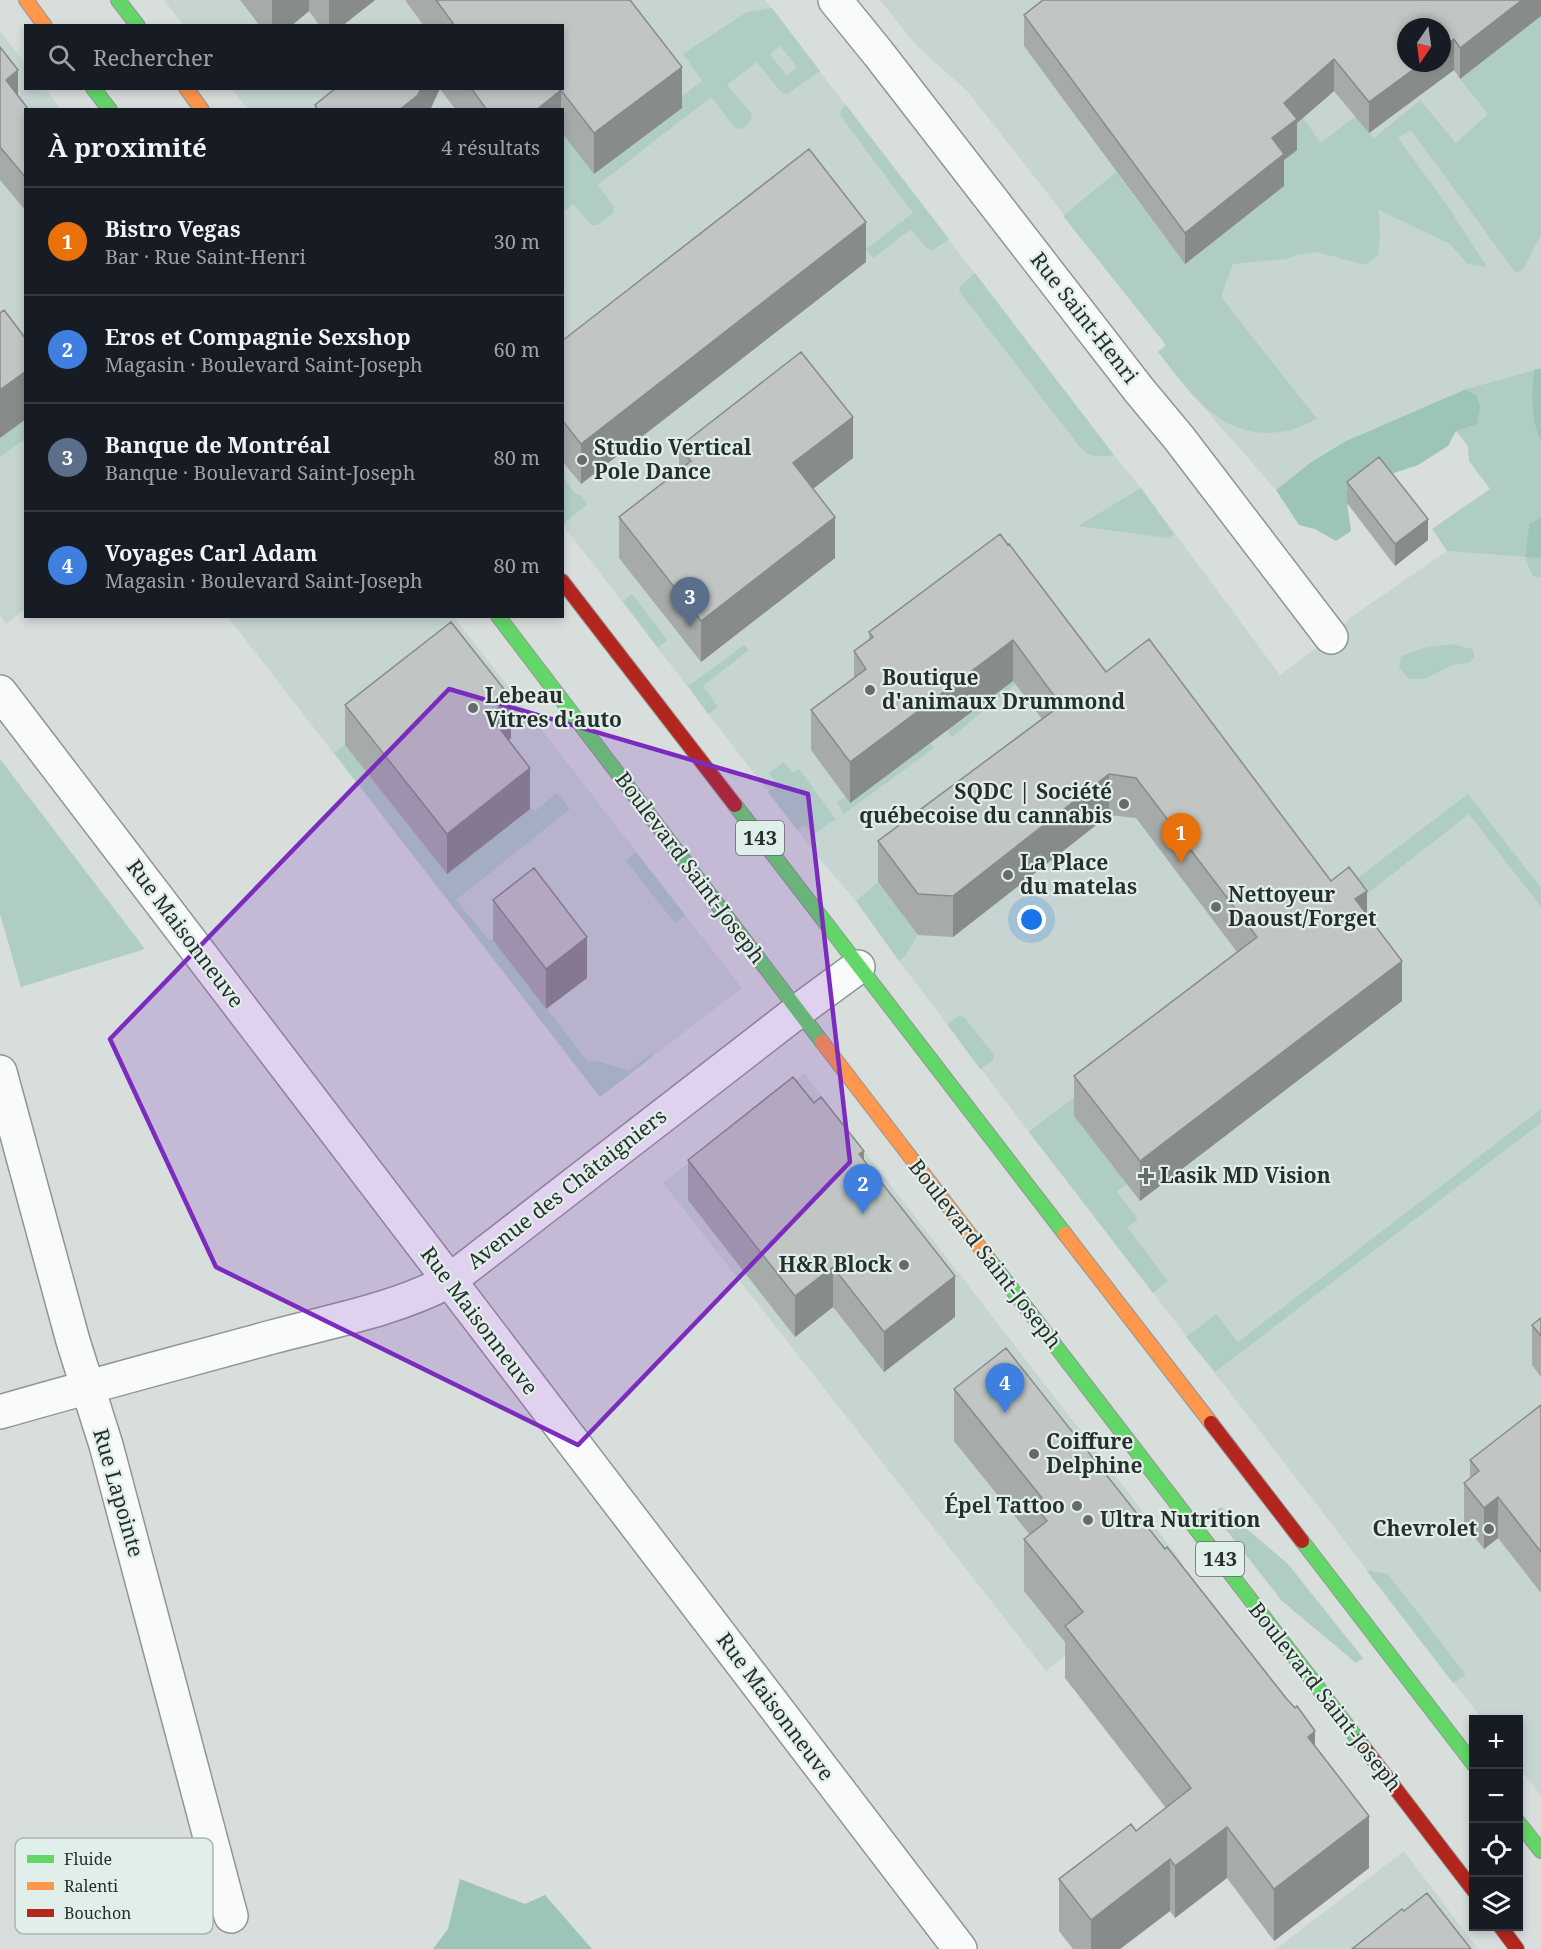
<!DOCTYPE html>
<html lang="fr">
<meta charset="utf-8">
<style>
:root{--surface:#171b24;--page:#242831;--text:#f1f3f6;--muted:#9ea1a6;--line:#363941;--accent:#666c6a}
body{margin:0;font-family:"Noto Serif",serif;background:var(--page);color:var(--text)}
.controls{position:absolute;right:18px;bottom:18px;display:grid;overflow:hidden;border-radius:0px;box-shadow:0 3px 9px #0003}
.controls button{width:54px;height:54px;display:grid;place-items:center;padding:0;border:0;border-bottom:2px solid var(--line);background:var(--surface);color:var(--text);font:30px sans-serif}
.compass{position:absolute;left:1397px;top:18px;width:54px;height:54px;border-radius:50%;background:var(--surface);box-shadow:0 3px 9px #0003;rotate:193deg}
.you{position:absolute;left:1032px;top:920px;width:21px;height:21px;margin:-15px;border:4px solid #fff;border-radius:50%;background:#1a73e8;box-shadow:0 0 0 9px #1a73e833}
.badge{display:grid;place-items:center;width:39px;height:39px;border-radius:50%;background:var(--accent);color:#fff;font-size:20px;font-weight:700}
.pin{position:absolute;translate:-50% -50px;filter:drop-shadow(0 2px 3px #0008)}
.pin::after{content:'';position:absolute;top:32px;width:21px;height:18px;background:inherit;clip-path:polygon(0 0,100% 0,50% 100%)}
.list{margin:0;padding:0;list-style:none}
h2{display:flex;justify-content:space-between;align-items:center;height:78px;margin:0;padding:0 24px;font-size:26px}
h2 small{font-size:20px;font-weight:400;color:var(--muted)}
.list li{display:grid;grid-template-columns:39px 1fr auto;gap:18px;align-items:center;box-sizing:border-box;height:108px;padding:0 24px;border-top:2px solid var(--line)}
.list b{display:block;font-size:22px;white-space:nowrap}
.list p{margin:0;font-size:20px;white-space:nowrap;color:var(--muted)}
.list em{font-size:20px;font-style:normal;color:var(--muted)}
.icon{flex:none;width:33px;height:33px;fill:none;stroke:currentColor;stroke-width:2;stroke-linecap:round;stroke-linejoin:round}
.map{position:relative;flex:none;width:1541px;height:1949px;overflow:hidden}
.search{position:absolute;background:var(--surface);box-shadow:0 3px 9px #0003;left:24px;top:24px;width:540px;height:66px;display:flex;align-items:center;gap:15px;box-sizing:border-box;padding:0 21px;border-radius:0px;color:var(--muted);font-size:22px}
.panel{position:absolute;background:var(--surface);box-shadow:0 3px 9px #0003;left:24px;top:108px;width:540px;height:510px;border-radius:0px}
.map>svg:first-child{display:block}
</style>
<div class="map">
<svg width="1541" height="1949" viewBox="0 0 1541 1949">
<rect width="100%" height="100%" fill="#d8dedc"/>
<!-- built -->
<path fill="#c6d5d1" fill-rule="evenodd" d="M164,0H765L1114,455L1141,488L1280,675L1331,637L1351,617L1447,551L1525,557L1532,576L1541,578V1796L1519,1767L1518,1720L1482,1719L1029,1132L899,961L856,901L823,863L563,525L562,110L248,109L232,89L562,88V26L183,25Z
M880,0H1541V368L1466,389L1344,442L1310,463L1276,490L1184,385L1158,352L1166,345L968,92L916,45ZM1406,27H1442V63H1406Z
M0,31L25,63L26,88L45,89L61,109L26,110V608L6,624L0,616Z
M228,617H454L742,988L600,1097Z
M804,1073L1182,1562L1046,1671L663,1183Z
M1404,1851L1478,1949H1276Z"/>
<!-- green -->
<path fill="#b0cdc5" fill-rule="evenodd" d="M772,8L820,71L787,94L781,92L757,62L727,85L752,114L750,122L742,129L735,128L711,97L598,185L614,207L613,213L597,225H591L573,204L563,212V133L595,174L681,108L676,101L702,81L683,54L747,12ZM780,46L797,67L787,76L770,54Z
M1541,16V235L1522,271L1515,272L1411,130L1398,138L1447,205L1487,267L1468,264L1450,244L1379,210L1380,237L1378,255L1365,265L1317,252L1296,255L1286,259L1233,264L1221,297L1317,419C1309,422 1300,428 1291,430C1226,445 1194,398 1158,352L1166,345L1063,216L1116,172L1185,264L1283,134L1303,118L1321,143L1356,116L1374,138L1420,100L1456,143L1488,114L1460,79Z
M846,105L949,239L933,250L927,249L911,229L873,258L866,249L913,213L840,115L841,111Z
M975,273L1114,455C1097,457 1092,459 1079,446L963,296L959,290L960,286Z
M1534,370C1531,394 1530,419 1541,442V517L1529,524L1525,556L1541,558V578L1532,576L1525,557L1447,551L1432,529L1490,489L1469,461L1468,446L1456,431L1477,396L1466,389Z
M25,419V439L0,457V438Z
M562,476L575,493L582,496L587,504L563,524Z
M1141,488L1174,534L1168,538L1078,526Z
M632,594L667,640L658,648L623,601Z
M1451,644L1472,649L1475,657L1469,663L1452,665L1425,679H1409L1399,667L1401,656L1424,648Z
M744,645L749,650L703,686L718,707L708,714L688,686Z
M1014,680L1016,684L952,737L947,731Z
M930,742L934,748L844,814L837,802L846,797L851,802Z
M345,745L447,874L530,809L535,811L557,793L570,809L456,900L489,940H493L589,1063L595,1060L628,1071L651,1054L653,1056L600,1097L334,753Z
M0,759L145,949L21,987L0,914Z
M784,762L792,773L799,769L836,819L813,835L805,825L797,830L768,792L778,786L769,773Z
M1468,794L1541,888V907L1469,814L1349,908L1075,1116L1127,1184L1117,1192L1138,1219L1127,1227L1168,1281L1153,1293L1029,1132L1292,928Z
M636,852L685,915L675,923L626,861Z
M878,882L918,935L906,955L899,961L856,901Z
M959,1016L964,1017L994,1055L993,1060L980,1069L947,1024Z
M1541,1109V1123L1215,1372L1186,1337L1216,1314L1238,1342Z
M1221,1507L1288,1564L1363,1658L1356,1663L1282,1601L1213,1513Z
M1366,1570L1388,1574L1466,1675L1453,1683Z"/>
<!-- forest -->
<path fill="#9dc4b9" d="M1541,368V442C1530,419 1531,394 1534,370Z
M1466,389L1477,396L1480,408L1477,424L1456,431L1448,446L1418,465L1379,478L1347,503L1351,531L1336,541L1315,529L1299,525L1276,490L1310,463L1344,442Z
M1541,517V558L1525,557L1529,524Z
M460,1879L525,1904L545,1895L592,1949H433L448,1929Z"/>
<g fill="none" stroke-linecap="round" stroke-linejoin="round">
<!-- street casing -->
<g stroke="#919694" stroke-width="36">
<path id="street" d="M835,0L878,53L1139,390L1179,438L1331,637
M0,692L960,1949
M0,1072L73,1341L106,1445L231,1916
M0,1412C90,1386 181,1362 272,1337C331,1321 394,1310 449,1281L798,1011L858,967"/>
</g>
<!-- fast casing -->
<g stroke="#919694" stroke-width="16">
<path id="fast" d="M118,0L138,26
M93,88L110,110
M498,616L822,1042
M735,805L1065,1234
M988,1258L1359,1741
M1302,1541L1474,1765
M1518,1822L1541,1851"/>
</g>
<!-- slow casing -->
<g stroke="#919694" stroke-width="16">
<path id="slow" d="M26,0L45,26
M186,88L202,110
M822,1042L988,1258
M1065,1234L1211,1423"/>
</g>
<!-- jam casing -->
<g stroke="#919694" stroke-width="16">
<path id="jam" d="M562,581L735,805
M1211,1423L1302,1541
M1359,1741L1474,1891
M1500,1926L1517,1949"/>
</g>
<!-- street -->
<use href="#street" stroke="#f9fafa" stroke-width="33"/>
<!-- fast -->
<use href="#fast" stroke="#63d668" stroke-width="14"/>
<!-- slow -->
<use href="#slow" stroke="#ff974d" stroke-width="14"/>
<!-- jam -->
<use href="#jam" stroke="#b3261e" stroke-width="14"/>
</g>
<!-- wall -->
<path fill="#a6aaa9" d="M240,0H375L342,26H320L309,11L291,26H260Z
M405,0H630L682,108L594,174L562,133V110H456L440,89L430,110H315V105L336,88H562V26H424Z
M1541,0L1460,79L1454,70L1369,133L1334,91L1297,123V150L1284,160V186L1185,264L1024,46V15Z
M0,47L18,95L26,110V211L0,180Z
M866,262L581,484L562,461V341Z
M679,447L853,458L813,489L835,558L701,662L619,558V517L679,470Z
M1347,482L1428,540L1395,566L1347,503Z
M1000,534L1106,672L1367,915L1402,1001L1140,1201L1074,1116V1076L1237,952L1136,818L1109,815L953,937L918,935L878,882V841L1042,719L1013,681L850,803L811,750V710L854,678V651L869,640V632Z
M345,705L511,738L509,740L530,809L447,874L345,745Z
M493,900L587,978L546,1009L493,940Z
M814,1103L864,1160L955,1317L884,1372L833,1307L795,1337L688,1200V1160Z
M1541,1318V1377L1532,1365V1325Z
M954,1389L1315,1747L1369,1868L1274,1941L1227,1878L1175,1918L1170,1911L1120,1949H1073L1059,1931V1879L1136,1831L1166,1808L1065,1678V1642L1024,1591V1539L1030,1535L954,1441Z
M1541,1405V1593L1498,1538L1484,1549L1464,1524V1483L1470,1479V1460Z"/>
<!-- shaded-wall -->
<path fill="#878b89" d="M272,0H309V11L291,26H272Z
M329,0H375L342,26H329Z
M1522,0H1541V16L1460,79V48Z
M1454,39V70L1369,133V102L1422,63H1442V48Z
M1334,59V91L1297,123V150L1284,160V186L1185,264V233L1272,138L1284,103Z
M682,67V108L594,174V133Z
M18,70V104L6,80Z
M421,88H440L430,110H399Z
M561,90V110H536Z
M866,222V262L581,484V444Z
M26,371V419L0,438V390Z
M853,417V458L793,504V463Z
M835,517V558L701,662V621Z
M1428,519V540L1395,566V544Z
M1013,640V681L850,803V762Z
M511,698V738L489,755V715Z
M530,768V809L447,874V834Z
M1109,774V815L953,937V896Z
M1367,891V931L1355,899Z
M587,937V978L546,1009V969Z
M1402,961V1001L1140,1201V1161Z
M864,1151V1191L859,1154Z
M833,1267V1307L795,1337V1296Z
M955,1276V1317L884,1372V1332Z
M1498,1497V1538L1484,1549V1508Z
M1315,1731V1783L1308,1737Z
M1369,1816V1868L1274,1941V1889Z
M1227,1827V1878L1175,1918V1866Z
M1170,1859V1911L1120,1949H1091V1920Z"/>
<!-- building -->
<path fill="#c1c6c4" stroke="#878b89" stroke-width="1.5" d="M436,0H630L682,67L594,133L561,90L536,110H487L471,88H562V26H449L453,23Z
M1043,0H1522L1460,48L1454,39L1442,48V27H1406V63H1422L1369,102L1334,59L1284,103L1297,119L1272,138L1284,154L1185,233L1024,15Z
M0,47L18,70L6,80L29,110H26V178L0,147Z
M336,88H421L418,95L399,110H318L315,105Z
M809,149L866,222L581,444L562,420V341Z
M4,310L26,339V371L0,390V313Z
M801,352L853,417L793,463L835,517L701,621L619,517L691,461L679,447Z
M1379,457L1428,519L1395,544L1347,482Z
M1000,534L1008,545L1009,544L1106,672L1149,639L1331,881L1349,867L1367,891L1355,899L1402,961L1140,1161L1074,1076L1257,937L1136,778L1109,774L953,896L918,894L878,841L1061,705L1013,640L850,762L811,710L866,669L854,651L873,637L869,632Z
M451,622L511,698L489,715L530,768L447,834L345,705Z
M534,868L587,937L546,969L493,900Z
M793,1077L814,1103L821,1097L864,1151L859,1154L955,1276L884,1332L833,1267L795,1296L688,1160Z
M1541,1318V1336L1532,1325Z
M1006,1348L1165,1549L1167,1547L1286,1698L1295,1708L1297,1706L1315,1731L1308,1737L1369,1816L1274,1889L1227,1827L1175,1866L1170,1859L1091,1920L1059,1879L1131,1824L1136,1831L1191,1788L1065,1626L1083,1612L1024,1539L1047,1521L1034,1505L1042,1498L954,1389Z
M1541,1405V1552L1498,1497L1484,1508L1464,1483L1479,1471L1470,1460Z
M1427,1893L1471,1949H1352L1402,1909L1404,1911Z"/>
<!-- marked area -->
<path fill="#7b2cbf" fill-opacity="0.2" stroke="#7b2cbf" stroke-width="4.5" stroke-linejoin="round" d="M449,689L808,794L850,1162L578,1445L216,1267L110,1039Z"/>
<!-- markers -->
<g fill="#666c6a" stroke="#e1efea" stroke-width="2">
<circle cx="582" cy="460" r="6"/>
<circle cx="870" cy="690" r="6"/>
<circle cx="473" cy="708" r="6"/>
<circle cx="1124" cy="804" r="6"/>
<circle cx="1008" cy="875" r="6"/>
<circle cx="1216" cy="907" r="6"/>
<path d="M1143 1167h6v6h6v6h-6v6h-6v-6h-6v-6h6z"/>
<circle cx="904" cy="1265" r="6"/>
<circle cx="1034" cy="1454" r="6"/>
<circle cx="1077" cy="1506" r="6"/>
<circle cx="1088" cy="1520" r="6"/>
<circle cx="1489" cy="1529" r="6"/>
</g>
<g text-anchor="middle" stroke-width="4.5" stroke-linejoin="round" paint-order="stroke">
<!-- shield labels -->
<g fill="#e1efea" stroke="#606865" stroke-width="1.5">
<rect x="736" y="821" width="48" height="34" rx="4.5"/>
<rect x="1196" y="1542" width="48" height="34" rx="4.5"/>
</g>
<g font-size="20" font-weight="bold" fill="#282e2c">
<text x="760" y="845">143</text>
<text x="1220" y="1566">143</text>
</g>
<!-- street labels -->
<g font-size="21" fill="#282e2c" stroke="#e1efea">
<text transform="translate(1084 318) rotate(52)" y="7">Rue Saint-Henri</text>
<text transform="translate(690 868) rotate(53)" y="7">Boulevard Saint-Joseph</text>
<text transform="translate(185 934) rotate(53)" y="7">Rue Maisonneuve</text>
<text transform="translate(567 1189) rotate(-38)" y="7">Avenue des Châtaigniers</text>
<text transform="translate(985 1254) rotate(52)" y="7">Boulevard Saint-Joseph</text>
<text transform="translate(479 1321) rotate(53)" y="7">Rue Maisonneuve</text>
<text transform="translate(118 1493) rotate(74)" y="7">Rue Lapointe</text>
<text transform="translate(1325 1697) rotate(52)" y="7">Boulevard Saint-Joseph</text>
<text transform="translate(775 1707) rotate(53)" y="7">Rue Maisonneuve</text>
</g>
<!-- poi labels -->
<g font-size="21" font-weight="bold" fill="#282e2c" stroke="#e1efea" text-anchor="start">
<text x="594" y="455">Studio Vertical<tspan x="594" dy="24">Pole Dance</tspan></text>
<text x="882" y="685">Boutique<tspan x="882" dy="24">d'animaux Drummond</tspan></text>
<text x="485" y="703">Lebeau<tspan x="485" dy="24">Vitres d'auto</tspan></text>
<text x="1112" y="799" text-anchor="end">SQDC | Société<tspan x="1112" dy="24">québecoise du cannabis</tspan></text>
<text x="1020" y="870">La Place<tspan x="1020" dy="24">du matelas</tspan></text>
<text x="1228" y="902">Nettoyeur<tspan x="1228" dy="24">Daoust/Forget</tspan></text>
<text x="1160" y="1183">Lasik MD Vision</text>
<text x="892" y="1272" text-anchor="end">H&amp;R Block</text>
<text x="1046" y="1449">Coiffure<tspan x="1046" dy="24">Delphine</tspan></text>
<text x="1065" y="1513" text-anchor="end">Épel Tattoo</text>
<text x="1100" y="1527">Ultra Nutrition</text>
<text x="1477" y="1536" text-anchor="end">Chevrolet</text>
</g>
</g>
<!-- legend -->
<rect x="15" y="1838" width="198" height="96" rx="9" fill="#e1efea" stroke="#aab5b1" stroke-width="1.5"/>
<rect x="27" y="1855" width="27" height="8" fill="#63d668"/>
<rect x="27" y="1882" width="27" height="8" fill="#ff974d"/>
<rect x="27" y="1909" width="27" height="8" fill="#b3261e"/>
<g font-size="16" fill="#282e2c">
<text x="64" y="1865">Fluide</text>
<text x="64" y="1892">Ralenti</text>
<text x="64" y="1919">Bouchon</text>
</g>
</svg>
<div class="controls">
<button>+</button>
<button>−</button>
<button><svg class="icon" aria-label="locate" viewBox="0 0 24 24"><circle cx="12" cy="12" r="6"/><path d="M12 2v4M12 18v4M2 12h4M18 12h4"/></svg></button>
<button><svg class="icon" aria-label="layers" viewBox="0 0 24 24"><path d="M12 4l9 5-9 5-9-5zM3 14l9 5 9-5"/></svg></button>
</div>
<svg class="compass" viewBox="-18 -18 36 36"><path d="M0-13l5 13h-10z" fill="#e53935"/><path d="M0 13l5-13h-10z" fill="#9ea1a6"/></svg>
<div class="you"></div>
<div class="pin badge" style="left:1181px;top:863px;background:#e8710a">1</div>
<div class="pin badge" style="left:863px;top:1214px;background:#3f7fe0">2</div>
<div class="pin badge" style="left:690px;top:627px;background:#5c6f8a">3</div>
<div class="pin badge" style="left:1005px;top:1413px;background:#3f7fe0">4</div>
<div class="search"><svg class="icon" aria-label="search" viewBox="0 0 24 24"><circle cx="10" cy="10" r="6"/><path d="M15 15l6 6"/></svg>Rechercher</div>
<section class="panel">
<h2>À proximité<small>4 résultats</small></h2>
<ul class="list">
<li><span class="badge" style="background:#e8710a">1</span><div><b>Bistro Vegas</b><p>Bar · Rue Saint-Henri</p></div><em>30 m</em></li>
<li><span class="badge" style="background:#3f7fe0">2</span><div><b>Eros et Compagnie Sexshop</b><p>Magasin · Boulevard Saint-Joseph</p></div><em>60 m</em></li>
<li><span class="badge" style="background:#5c6f8a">3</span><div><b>Banque de Montréal</b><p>Banque · Boulevard Saint-Joseph</p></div><em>80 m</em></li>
<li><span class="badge" style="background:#3f7fe0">4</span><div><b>Voyages Carl Adam</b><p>Magasin · Boulevard Saint-Joseph</p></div><em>80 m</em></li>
</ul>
</section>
</div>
